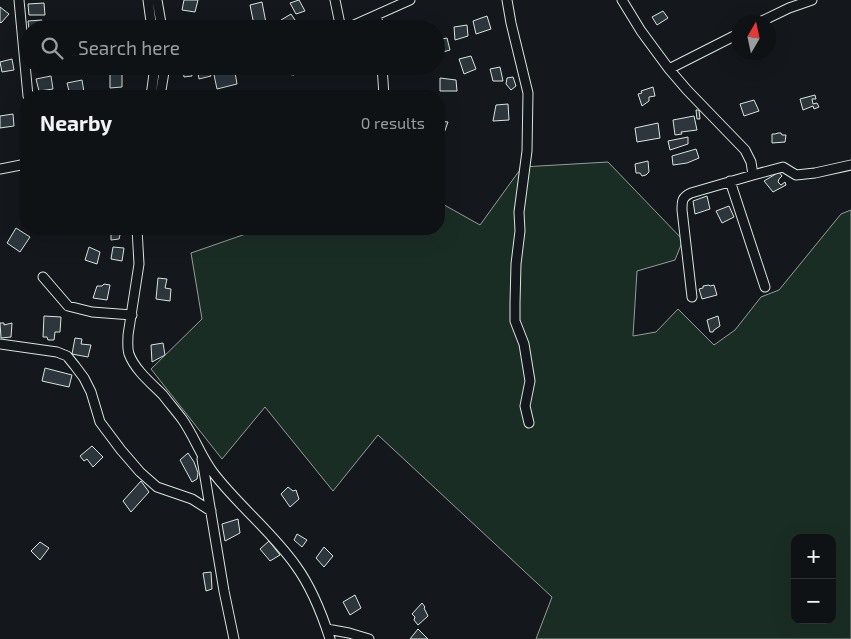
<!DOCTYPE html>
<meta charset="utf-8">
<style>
:root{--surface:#0f1215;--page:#181b1e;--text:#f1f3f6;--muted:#9b9ea0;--line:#2f3234}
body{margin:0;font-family:"Exo 2",sans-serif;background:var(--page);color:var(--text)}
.controls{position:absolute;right:15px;bottom:15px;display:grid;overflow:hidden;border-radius:10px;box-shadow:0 5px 20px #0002}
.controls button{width:45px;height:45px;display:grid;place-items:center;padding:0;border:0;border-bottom:1px solid var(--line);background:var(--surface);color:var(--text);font:25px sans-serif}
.compass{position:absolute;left:731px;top:15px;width:45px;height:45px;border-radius:50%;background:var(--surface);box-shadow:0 5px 20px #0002;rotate:9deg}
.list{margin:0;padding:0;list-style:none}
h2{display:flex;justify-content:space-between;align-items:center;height:65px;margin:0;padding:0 20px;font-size:21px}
h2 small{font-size:16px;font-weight:400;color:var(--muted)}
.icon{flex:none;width:28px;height:28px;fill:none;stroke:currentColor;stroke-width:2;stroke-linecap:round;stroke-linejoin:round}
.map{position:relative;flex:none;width:851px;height:639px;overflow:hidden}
.search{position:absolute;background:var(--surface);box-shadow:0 5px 20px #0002;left:20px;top:20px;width:425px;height:55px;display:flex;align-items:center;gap:12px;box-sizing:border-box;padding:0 18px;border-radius:28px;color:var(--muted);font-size:19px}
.panel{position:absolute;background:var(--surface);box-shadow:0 5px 20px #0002;left:20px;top:90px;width:425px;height:145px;border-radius:20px}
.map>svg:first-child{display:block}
</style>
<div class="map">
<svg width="851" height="639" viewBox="0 0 851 639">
<rect width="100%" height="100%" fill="#14181c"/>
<!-- green -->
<path fill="#1a2d24" stroke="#939e99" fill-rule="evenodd" d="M608,162L683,240L675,260L637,271L633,336L656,332L678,309L714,345L735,330L761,297L779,290L841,214L851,210V639H536L552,597L378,435L333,491L265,407L222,459L151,369L202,319L191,253L260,229H439V202L480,225L522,167ZM795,538H832V620H795Z"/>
<!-- building -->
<path fill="#2c363c" stroke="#d8e6dc" d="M184,0H198L195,12L182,10Z
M299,0L305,11L296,14L290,3Z
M262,2L266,23L254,25L250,5Z
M44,3L45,15H29L28,4Z
M0,7L9,14L1,23L0,22Z
M663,11L668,18L657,25L652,17Z
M291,14L299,26L294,29H288L281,20Z
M487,16L491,29L476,34L473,21Z
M42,20L40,29H29L28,21Z
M227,22H241L244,29H228Z
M95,25H104V29H94Z
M467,25L468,36L455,40L454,27Z
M447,38L450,50L436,54V40Z
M471,56L476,69L464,74L459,59Z
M12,59L14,70L2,72L0,62Z
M36,66H52L39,70Z
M93,66H103V71L93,70Z
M202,66H207L211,76L199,79L197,68Z
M231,66H234L237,84L217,89L213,70Z
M345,66H357L356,71L346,72Z
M500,67L503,81H493L490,69Z
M191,69L192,76L184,77L183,70Z
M287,69L294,70V75L287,74Z
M110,72H122V87L110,88Z
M51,76L53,89L39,91L36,79Z
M513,77L516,86L511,90L506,84L507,78Z
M440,78L456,80L457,91H440Z
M82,80L84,92L70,95L67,83Z
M653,87L655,96L649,97V101L642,106L638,94L642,93L641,91Z
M124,92V96H94V93Z
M815,95L816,99H812L813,104L817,103L819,107L814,109L813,106L803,110L800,99Z
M754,100L759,111L744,116L740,104Z
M508,104L509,120L493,121L496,105Z
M696,110H699L700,119H697Z
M13,114L14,126L0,128V116Z
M694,116L697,130L681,132L682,134L675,135L673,120Z
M439,121L448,122L443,136L439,135Z
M658,123L660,138L637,142L635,128Z
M778,133H781L782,135H786L785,142L772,143V134H775Z
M688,137V144L670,150L668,141Z
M696,149L699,158L687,163L673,165L672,156Z
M648,161L649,172L646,175L642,176L640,173H636L635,164Z
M779,172L782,176L779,179L778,182L781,185L785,182L786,185L773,192L764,181Z
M707,196L710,209L695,214L693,201Z
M729,206L734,217L722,223L716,211Z
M16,228L30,237L20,252L7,243Z
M88,229H94L92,234L87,232Z
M111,231H121L119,239L111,240Z
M89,247L100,252L97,264L85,260Z
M113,247L124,248L122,261L111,259Z
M158,278L167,279L165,288L171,289L170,301L156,299Z
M104,284L110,285L107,300L93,298L97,286H102Z
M709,285L710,286L714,285L717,295L702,299L699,289L703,288V286Z
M44,316L61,317L60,332H55L54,340H48L47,337H43Z
M718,316L720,326L714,330L713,332H710L707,320Z
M0,323H4V325L12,323L11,337L1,338Z
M75,338L82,339L81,344L91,345L88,357L72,354Z
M163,343L165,355L152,362L151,345Z
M45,368L72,375L69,387L42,381Z
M92,446L103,457L93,467L87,459L84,461L80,456Z
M188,453L194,462L198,473L197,479L192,482L180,460Z
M141,481L149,492L131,512L123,501Z
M288,487L293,491L296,490L299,499L290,507L281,494Z
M238,519L240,533L225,541L222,524Z
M297,534L307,540L302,547L294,540Z
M269,541L280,555L270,561L260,549Z
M40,542L49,548L40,560L31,551Z
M324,547L333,556L324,567L316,558Z
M211,572L212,589L206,591L203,573Z
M355,595L361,608L350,615L343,602Z
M422,603L425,607L424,608L428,616L418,625L414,620L415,617L412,614Z
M418,629L428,639H410Z"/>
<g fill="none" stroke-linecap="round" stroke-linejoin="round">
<!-- minor casing -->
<g stroke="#d8e6dc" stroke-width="11">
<path id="minor" d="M19,0L28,96
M148,0L152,29
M157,0L162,29
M335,0L341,29
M507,0L511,23L528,93L527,151L519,212L520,231L516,264L515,303V321L524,344L530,381L525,406L529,423
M622,0L641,31L669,69L687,90L745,150L751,162L753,175L691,193C682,197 682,201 682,210L692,297
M377,16L378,29
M760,22L789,8L812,0
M345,29L410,0
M382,66L384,96
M669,69L738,34
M151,96L155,66
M160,96L165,66
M0,169L26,164
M753,175L783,167L796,175L815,173L851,165
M730,181L765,287
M137,229L139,264L128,335C128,341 127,348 129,354C135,370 151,383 163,395C169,403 176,411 182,419C195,437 201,458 215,475C240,507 273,533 296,566C312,588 322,614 330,639
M43,277L68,306L92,312L132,315
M0,344L57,352L67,356L75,366L84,378L91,392L100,422L121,450L140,472L157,487L192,499L211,511
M202,459L224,591L234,639
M327,629L349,633L369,639"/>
</g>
<!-- minor -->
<use href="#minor" stroke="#14181c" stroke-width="9"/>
</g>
</svg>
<div class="controls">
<button>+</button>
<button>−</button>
</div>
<svg class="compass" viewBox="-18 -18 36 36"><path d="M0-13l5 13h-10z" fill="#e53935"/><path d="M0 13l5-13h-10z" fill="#9b9ea0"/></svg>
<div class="search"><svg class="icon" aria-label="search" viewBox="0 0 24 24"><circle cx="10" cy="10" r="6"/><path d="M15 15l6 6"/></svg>Search here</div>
<section class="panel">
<h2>Nearby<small>0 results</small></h2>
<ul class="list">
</ul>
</section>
</div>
